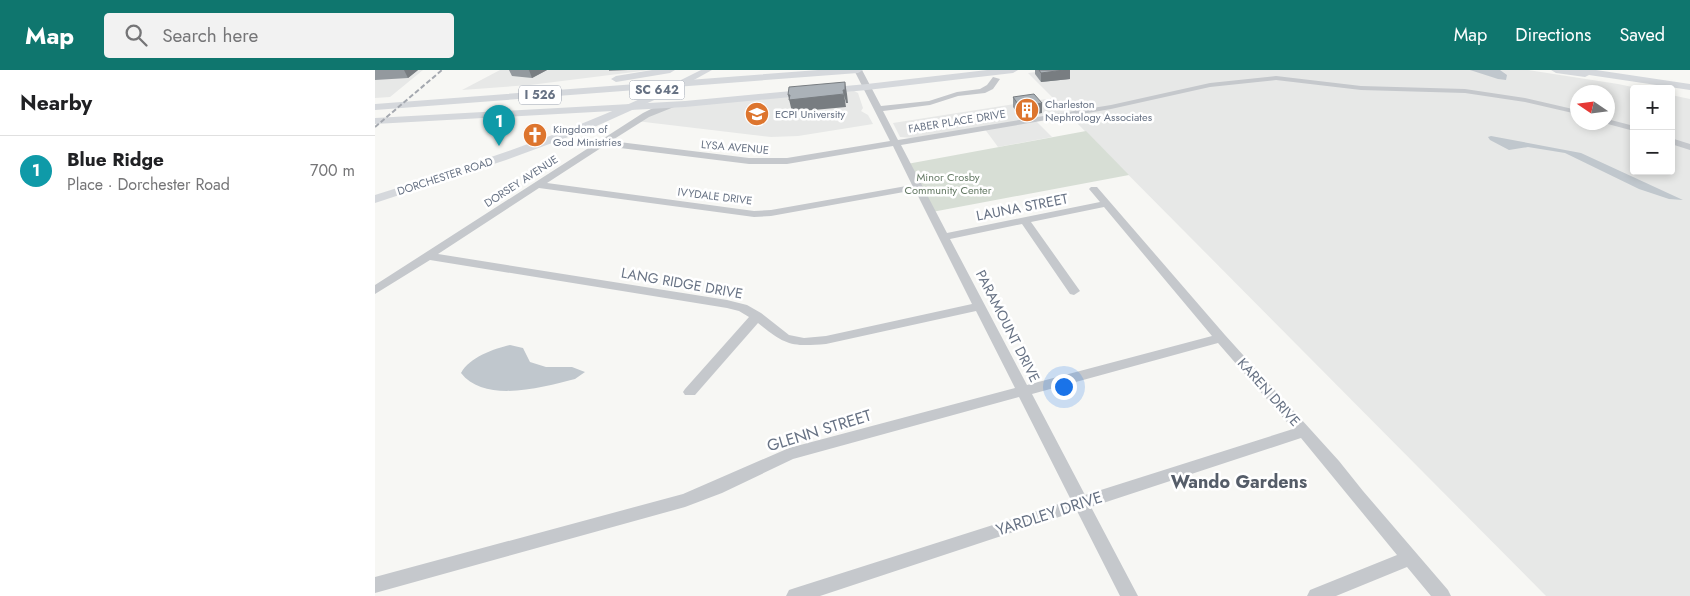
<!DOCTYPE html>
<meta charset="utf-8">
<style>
:root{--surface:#fff;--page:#f2f2f2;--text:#202124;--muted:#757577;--line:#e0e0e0;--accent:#0f766e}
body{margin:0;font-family:Jost,sans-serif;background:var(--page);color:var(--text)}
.controls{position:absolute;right:15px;top:15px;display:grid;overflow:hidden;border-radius:5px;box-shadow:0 2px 8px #0003}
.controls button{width:45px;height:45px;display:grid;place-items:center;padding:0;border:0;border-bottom:1px solid var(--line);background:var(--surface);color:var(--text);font:25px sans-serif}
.compass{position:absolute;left:1195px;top:15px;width:45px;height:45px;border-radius:50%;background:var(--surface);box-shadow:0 2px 8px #0003;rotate:283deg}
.you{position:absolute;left:688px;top:316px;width:18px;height:18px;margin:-12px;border:4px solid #fff;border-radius:50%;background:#1a73e8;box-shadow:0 0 0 8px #1a73e833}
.badge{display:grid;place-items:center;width:32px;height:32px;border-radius:50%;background:var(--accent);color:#fff;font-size:16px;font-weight:700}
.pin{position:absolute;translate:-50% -41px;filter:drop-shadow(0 1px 2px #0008)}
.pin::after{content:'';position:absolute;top:26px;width:18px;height:15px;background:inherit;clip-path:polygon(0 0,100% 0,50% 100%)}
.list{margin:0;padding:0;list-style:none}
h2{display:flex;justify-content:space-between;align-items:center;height:65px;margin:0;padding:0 20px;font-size:21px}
h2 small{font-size:16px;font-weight:400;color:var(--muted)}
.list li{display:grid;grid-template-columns:32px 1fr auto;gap:15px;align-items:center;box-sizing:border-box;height:70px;padding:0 20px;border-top:1px solid var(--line)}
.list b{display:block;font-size:19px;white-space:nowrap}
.list p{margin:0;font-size:16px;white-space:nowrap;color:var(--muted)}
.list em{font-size:16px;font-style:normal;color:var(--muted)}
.icon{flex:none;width:28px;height:28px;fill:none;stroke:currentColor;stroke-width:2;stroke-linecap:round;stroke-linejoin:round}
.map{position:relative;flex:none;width:1315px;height:526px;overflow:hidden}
header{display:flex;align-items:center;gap:30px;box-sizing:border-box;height:70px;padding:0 25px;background:var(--accent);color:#fff}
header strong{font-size:24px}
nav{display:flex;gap:28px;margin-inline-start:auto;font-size:18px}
.search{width:350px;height:45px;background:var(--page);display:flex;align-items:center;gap:12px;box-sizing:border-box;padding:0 18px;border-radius:5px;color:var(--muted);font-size:19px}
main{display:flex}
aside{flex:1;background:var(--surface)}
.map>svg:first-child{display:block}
</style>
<header>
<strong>Map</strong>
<div class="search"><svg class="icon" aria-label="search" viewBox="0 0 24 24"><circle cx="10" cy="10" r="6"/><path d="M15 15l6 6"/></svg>Search here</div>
<nav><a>Map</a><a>Directions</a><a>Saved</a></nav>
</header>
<main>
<aside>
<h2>Nearby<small></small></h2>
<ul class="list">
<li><span class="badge" style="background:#0f9aa8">1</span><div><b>Blue Ridge</b><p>Place · Dorchester Road</p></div><em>700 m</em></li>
</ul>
</aside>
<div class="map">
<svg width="1315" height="526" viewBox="0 0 1315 526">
<rect width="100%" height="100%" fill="#f7f7f4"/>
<!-- built -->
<path fill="#e7e8e7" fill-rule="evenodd" d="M0,0H48L15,27L0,28Z
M125,0H275L155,15L87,20Z
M678,0H1153L1243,14L1267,19H1259V101H1296V25L1315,29V526H1171L692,43L539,68L525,67L518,53L678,28L653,3ZM1202,22H1232V52H1202Z
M479,21L483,23L488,38L486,41L493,45L498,54L423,66L396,67L261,51L285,38Z
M660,50L677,67L623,77L609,58Z"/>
<!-- green -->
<path fill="#d7ded5" d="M711,61L754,105L557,142L532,94Z"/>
<!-- water -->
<path fill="#c0c7cd" d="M1095,0H1125L1132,5L1131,10L1123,9Z
M1116,66L1206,83L1308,130L1294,129L1264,119L1190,83L1153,77L1134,80L1115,70L1113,67Z
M135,275L148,278L155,292L171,297H197L210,302L200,309C168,317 110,334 86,303C95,287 118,279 135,275Z"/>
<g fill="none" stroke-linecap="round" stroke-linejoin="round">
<!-- minor -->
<path fill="#c5c8cc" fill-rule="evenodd" d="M479,0H487L506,36L554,31L582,22L605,19L612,15L618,7L625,9L618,19L610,23L583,26L555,35L508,41L523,70L736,35L835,13L901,6L986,16L1090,19L1150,28L1202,40V44L1150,32L1090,23L986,20L901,10L835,17L736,39L526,75L572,163L725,132L714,119L716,117H722L850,265L964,391L988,421L1073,520L1076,526H1056L1032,497L961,526H932L935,520L1022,485L926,368L716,437L763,526H745L702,441L445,526H411L414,520L420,518L696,430L644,327L418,389L347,423L310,437L0,523V507L308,424L414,378L640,318L601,241L451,274C416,277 410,275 383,253L320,325H310L308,322L310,319L374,247L364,241L352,238L55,190L0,224V215L268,43L282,36L300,33L304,35L274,47L236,71L374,88H412L515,71ZM229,76L374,94H412L518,76L537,115L396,140L379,141L172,113ZM164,118L379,147L396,146L540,120L597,234L451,266L429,268L414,265L386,243L372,235L352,230L63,184ZM729,137L837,266L652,315L575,169L647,154L695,224L699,225L705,221L656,152ZM843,273L918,359L710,425L657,324Z
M1232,49L1259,56V61L1229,53L1232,52Z
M1296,68L1315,74V80L1296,74Z"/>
<!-- major -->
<path fill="#d5d8dc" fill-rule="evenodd" d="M326,0H337L297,22L215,59L131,90L0,133V125C112,90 222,53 326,0Z"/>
<!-- highway -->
<path fill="#d5d8dc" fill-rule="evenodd" d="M277,0H300L295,3L241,12L236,9L241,6Z
M443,0H488L483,3L0,40V34Z
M612,0H643L638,3L492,20L310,37L0,54V48L310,31L492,14Z
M1176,0H1221L1315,14V20L1214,5L1210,7L1181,3Z"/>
<!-- rail -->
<path stroke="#a4a8af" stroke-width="2" stroke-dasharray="5 2.5" stroke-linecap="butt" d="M0,57L67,0"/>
</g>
<!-- wall -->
<path fill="#93999e" d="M0,0H43L33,8L0,10Z
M134,0H172L157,8L137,6Z
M234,0H253L234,1Z
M660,0H695V9L666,12L660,4Z
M638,27L667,33V43L645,46L638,37Z"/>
<!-- shaded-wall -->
<path fill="#787d81" d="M29,0H43L33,8Z
M154,0H172L157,8Z
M689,0H695V9L666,12V3Z
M470,12L472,24L473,33H471L468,20Z
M469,24L471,37L417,42L413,25Z
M667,33V43L645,46V37Z"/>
<!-- building -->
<path fill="#abb2b8" stroke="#787d81" d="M664,0H689L666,3Z
M470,12V20H468L469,24L414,30L415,25H413L414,17Z
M659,24L667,33L645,37L638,27Z"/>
<!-- icons -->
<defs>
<g id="building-disc" transform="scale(1.25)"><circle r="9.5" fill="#dd752e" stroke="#fff"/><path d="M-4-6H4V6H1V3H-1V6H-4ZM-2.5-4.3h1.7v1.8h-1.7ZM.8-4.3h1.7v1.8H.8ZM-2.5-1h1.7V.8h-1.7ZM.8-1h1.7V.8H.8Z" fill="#fff"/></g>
<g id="university-disc" transform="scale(1.25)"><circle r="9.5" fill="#dd752e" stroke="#fff"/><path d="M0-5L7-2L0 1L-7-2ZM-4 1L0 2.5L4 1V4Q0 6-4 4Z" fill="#fff"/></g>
<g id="church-disc" transform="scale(1.25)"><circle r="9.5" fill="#dd752e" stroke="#fff"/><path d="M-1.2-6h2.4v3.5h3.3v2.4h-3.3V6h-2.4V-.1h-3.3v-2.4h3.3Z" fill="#fff"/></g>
</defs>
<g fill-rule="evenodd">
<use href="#building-disc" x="652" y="40"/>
<use href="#university-disc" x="382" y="44"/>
<use href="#church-disc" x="160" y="65"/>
</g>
<g text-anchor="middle" stroke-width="5" stroke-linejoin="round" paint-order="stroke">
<!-- far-poi labels -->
<g font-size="11" fill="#677284" stroke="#fff" text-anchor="start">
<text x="670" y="38">Charleston<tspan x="670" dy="13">Nephrology Associates</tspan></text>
<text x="400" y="48">ECPI University</text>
<text x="178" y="63">Kingdom of<tspan x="178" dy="13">God Ministries</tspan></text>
</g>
<!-- far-street labels -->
<g font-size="11" fill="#677284" stroke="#fff">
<text transform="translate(582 51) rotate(-9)" y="4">FABER PLACE DRIVE</text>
<text transform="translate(360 77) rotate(5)" y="4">LYSA AVENUE</text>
<text transform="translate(70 106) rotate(-18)" y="4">DORCHESTER ROAD</text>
<text transform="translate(146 111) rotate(-33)" y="4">DORSEY AVENUE</text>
<text transform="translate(340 126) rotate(7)" y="4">IVYDALE DRIVE</text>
</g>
<!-- far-park labels -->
<g font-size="11" fill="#667b66" stroke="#fff">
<text x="573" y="111">Minor Crosby<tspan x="573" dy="13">Community Center</tspan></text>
</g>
<!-- shield labels -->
<g fill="#fff" stroke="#959ca9" stroke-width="1">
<rect x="254.5" y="10.5" width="55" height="19" rx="4"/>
<rect x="144" y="15.5" width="42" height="19" rx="4"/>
</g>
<g font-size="12" font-weight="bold" fill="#677284">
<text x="282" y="24">SC 642</text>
<text x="165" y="29">I 526</text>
</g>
<!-- street labels -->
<g font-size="14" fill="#677284" stroke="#fff">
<text transform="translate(647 137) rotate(-11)" y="5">LAUNA STREET</text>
<text transform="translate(307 213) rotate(10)" y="5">LANG RIDGE DRIVE</text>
<text transform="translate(633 256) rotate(63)" y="5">PARAMOUNT DRIVE</text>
<text transform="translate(894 322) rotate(48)" y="5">KAREN DRIVE</text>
</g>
<!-- near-street labels -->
<g font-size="16" fill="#677284" stroke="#fff">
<text transform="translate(444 360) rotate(-17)" y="6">GLENN STREET</text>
<text transform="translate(674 443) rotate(-18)" y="6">YARDLEY DRIVE</text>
</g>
<!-- near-neighbourhood labels -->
<g font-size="18" font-weight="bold" fill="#555d69" stroke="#fff">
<text x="864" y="418">Wando Gardens</text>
</g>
</g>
</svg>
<div class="controls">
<button>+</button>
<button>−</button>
</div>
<svg class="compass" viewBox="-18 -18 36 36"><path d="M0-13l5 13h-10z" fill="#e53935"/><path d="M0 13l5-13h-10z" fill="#757577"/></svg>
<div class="you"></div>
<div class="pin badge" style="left:124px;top:76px;background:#0f9aa8">1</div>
</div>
</main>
